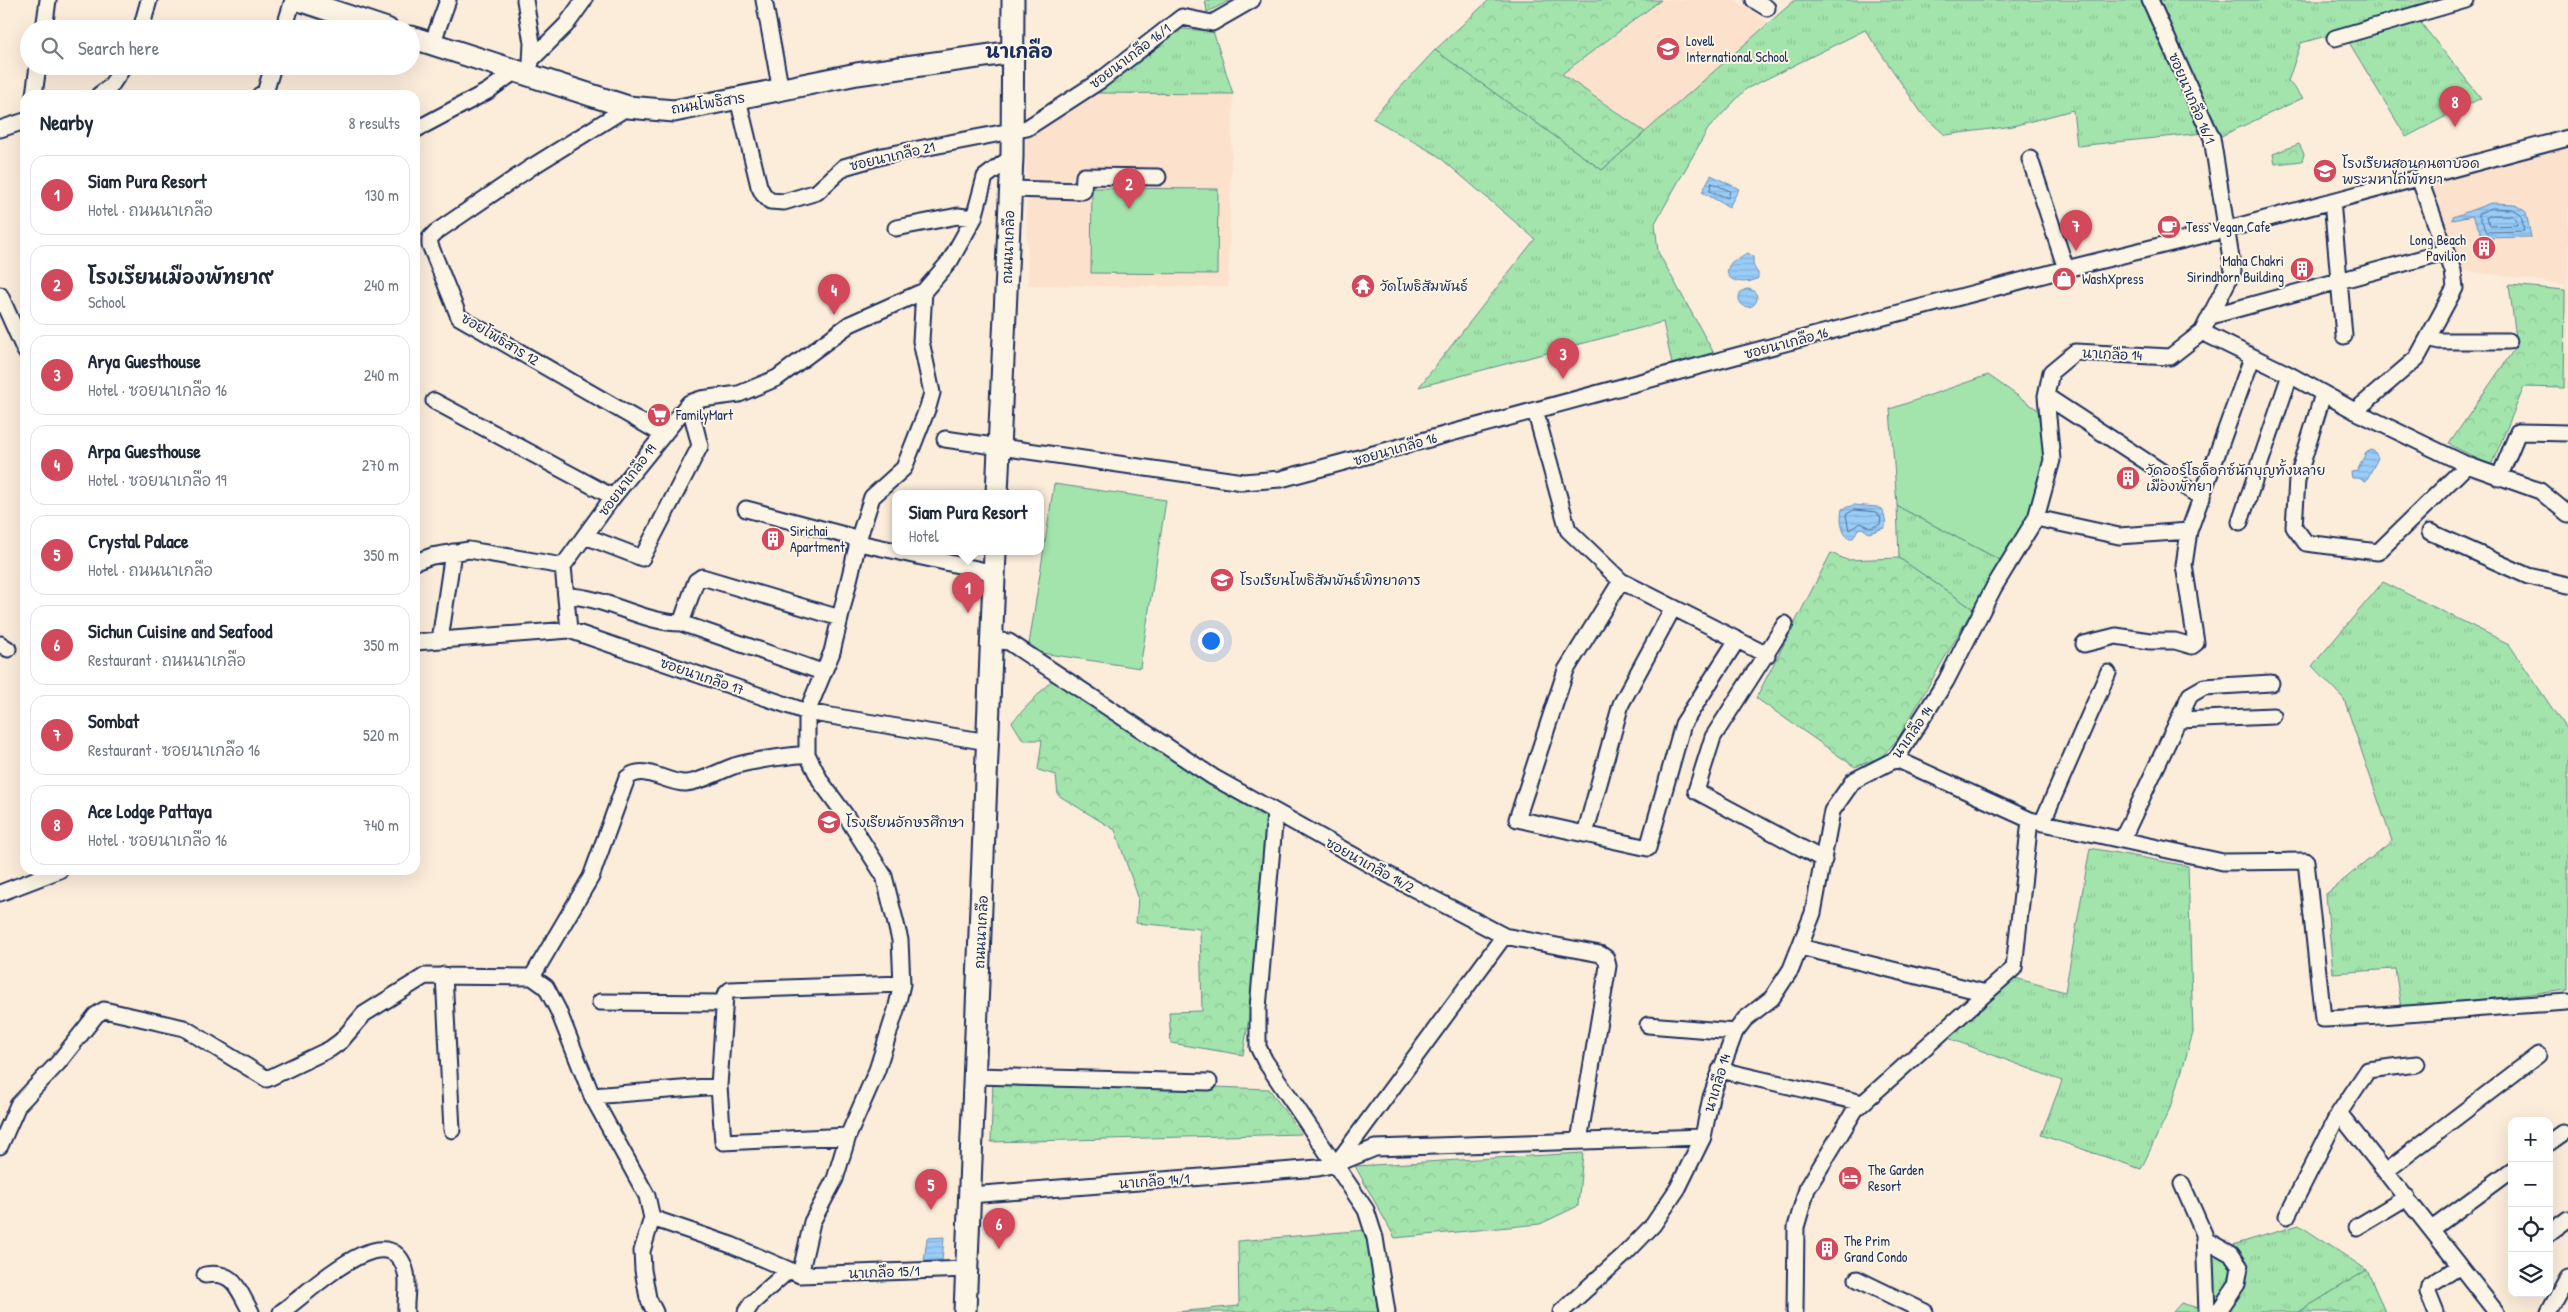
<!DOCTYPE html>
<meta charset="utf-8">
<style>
:root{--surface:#fff;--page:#f2f2f3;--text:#1f2937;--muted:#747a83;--line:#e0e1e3;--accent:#d1495b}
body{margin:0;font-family:"Patrick Hand","Playpen Sans Thai",sans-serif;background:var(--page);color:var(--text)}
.controls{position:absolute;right:15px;bottom:15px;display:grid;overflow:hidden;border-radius:10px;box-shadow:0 5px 20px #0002}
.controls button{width:45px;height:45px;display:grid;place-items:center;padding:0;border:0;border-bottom:1px solid var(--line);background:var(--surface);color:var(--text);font:25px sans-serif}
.you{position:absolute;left:1210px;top:640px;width:18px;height:18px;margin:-12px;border:4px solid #fff;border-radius:50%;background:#1a73e8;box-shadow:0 0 0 8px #1a73e833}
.badge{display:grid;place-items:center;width:32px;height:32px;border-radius:50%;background:var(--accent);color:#fff;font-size:16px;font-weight:700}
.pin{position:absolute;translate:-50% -41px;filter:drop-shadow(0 1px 2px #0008)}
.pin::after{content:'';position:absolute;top:26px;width:18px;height:15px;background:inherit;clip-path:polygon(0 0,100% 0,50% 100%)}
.popup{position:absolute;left:892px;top:490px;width:152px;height:65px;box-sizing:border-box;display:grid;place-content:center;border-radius:10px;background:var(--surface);filter:drop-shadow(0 1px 4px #0005);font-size:16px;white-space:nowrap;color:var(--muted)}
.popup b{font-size:19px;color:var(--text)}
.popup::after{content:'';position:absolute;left:50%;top:100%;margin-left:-10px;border:10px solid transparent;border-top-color:var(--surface)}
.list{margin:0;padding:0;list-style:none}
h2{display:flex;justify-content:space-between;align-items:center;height:65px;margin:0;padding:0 20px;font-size:21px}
h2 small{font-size:16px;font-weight:400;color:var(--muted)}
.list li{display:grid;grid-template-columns:32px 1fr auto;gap:15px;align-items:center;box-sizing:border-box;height:80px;margin:0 10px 10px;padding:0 10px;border:1px solid var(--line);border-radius:15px}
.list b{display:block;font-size:19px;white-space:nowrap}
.list p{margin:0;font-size:16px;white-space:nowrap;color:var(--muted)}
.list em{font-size:16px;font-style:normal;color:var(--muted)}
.icon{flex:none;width:28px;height:28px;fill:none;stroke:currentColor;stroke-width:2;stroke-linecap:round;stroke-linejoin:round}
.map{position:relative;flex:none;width:2568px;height:1312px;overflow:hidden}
.search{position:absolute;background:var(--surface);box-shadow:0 5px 20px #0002;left:20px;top:20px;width:400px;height:55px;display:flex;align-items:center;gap:12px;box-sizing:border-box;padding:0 18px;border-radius:28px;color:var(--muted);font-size:19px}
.panel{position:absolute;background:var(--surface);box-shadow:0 5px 20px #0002;left:20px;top:90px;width:400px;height:785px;border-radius:15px}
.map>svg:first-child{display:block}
</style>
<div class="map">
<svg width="2568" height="1312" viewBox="0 0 2568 1312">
<defs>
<pattern id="grass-tufts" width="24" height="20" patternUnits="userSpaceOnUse" patternTransform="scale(1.25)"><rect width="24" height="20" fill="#a3e4ad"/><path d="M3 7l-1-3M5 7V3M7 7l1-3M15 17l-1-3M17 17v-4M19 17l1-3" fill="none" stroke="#8cc497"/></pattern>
<pattern id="forest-crowns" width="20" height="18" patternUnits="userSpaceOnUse" patternTransform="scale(1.25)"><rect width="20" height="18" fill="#a3e4ad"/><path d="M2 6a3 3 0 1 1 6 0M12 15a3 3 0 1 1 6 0" fill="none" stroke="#8cc497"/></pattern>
<pattern id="water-rules" width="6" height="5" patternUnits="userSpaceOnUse" patternTransform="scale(1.25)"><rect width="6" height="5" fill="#99cdf7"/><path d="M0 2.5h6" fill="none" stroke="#83b0d6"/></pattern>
</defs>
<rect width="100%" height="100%" fill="#fcecda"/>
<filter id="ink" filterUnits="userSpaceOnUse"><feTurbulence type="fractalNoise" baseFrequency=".02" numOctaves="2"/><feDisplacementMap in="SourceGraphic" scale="10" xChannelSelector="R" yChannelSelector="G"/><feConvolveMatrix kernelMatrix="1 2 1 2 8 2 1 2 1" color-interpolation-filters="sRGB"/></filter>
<g filter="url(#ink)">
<!-- built -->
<path fill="#fce1cc" d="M1661,0H1735L1769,23L1645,132L1562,75Z
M1095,93L1233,94L1228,287L1028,285L1026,134Z
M2568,148V388H2564L2565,284L2459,270L2427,186Z"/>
<!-- grass -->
<path fill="url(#grass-tufts)" stroke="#5f8a86" d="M1205,0H1231L1207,12Z
M1795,0H2143L2204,133L2077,146L2073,110L2013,126L1945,135L1923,115L1865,30L1746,89L1708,129L1655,223L1658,252L1716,357L1672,364L1663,322L1419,387L1535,239L1437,155L1372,118L1435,50L1602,170Z
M2157,0H2453L2301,43L2288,81L2303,98L2219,137Z
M2416,17L2481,98L2406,137L2347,39Z
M1181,29L1213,31L1233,94L1095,93Z
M1897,506L2002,561L1973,609L1899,558Z
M2383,582L2509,644L2568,732V990L2401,1008L2395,969L2333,973L2326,894L2392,841L2344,699L2312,666Z
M2090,848L2188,866L2193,1033L2172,1104L2141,1169L2041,1135L2062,1081L1948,1038L2015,978L2065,992Z
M2299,1225L2367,1270L2299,1312H2173L2181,1303L2198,1308L2210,1252Z"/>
<!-- forest -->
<path fill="url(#forest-crowns)" stroke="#5f8a86" d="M1489,0H1661L1562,74L1645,132L1602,170L1435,50Z
M2299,144L2304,154L2302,161L2275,164L2273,154Z
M2509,285L2565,290L2564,388L2524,387L2491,466L2449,444L2517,345Z
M1831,553L1847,560L1899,558L1973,609L1897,740L1881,757L1855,767L1756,698Z
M1052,680L1208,784L1269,813L1260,949L1243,1055L1171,1043L1169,1012L1202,1011L1200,929L1136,923L1138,897L1115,830L1058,795L1056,775L1038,770L1042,740H1023L1012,722Z
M993,1079L1269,1089L1301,1134L991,1142Z
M1583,1153L1578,1206L1540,1224L1395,1238L1355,1166Z
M1366,1230L1378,1312H1176L1239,1306L1238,1241Z
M2367,1270L2385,1312H2299Z"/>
<!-- garden -->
<path fill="#a3e4ad" stroke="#5f8a86" d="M1092,188L1218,189L1217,274L1091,273Z
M1988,375L2038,410L2045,458L2029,513L2002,561L1897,506L1890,409Z
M1054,484L1166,500L1140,668L1028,651Z"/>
<!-- water -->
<path fill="url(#water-rules)" stroke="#678eba" d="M1711,175L1739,189L1729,207L1702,192Z
M2491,203L2514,204L2526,212L2531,237L2484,238L2472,216L2453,220V217Z
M1748,253L1753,257C1753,266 1753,266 1758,273V278C1748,286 1717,282 1731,263C1734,259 1738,260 1742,257C1744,256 1745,254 1748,253Z
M1739 298a9 9 0 1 1 18 0a9 9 0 1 1-18 0Z
M2371,450L2375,452L2378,458L2366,481L2358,478H2352L2351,472L2357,471L2366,453Z
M1854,505L1877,507L1883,510L1886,523L1884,528L1869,533L1862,528L1858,529L1853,538H1848C1841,531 1840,519 1842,509Z
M944,1237L942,1261L924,1262L927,1238Z"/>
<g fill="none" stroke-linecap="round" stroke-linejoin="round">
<!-- shore -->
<path stroke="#4d6e9b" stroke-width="1" d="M1712,183L1730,191L1728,198L1710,191Z
M2492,208L2512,209L2521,215L2524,231L2487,232L2478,214Z
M2493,215H2510L2516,219L2517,225L2491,226L2486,218Z
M1854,510L1876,512L1881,518L1880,524L1871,528L1861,523L1849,530L1846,515Z"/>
<!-- street casing -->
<g stroke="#1b2f5e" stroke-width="19">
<path id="street" d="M525,0L532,43L531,63
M764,0L781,91
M1754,0L1767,8
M44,29L48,0
M141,29L149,0
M284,29L293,0
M2335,38L2466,0
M432,44L448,0
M532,59L566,25L584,0
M34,95L38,66
M99,95L110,87L124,66
M260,95L265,93L273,66
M738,99L759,186L763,194L770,201L784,202L817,192L844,167L882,156L1027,128L1101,80L1182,17L1212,23L1252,0
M628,107L530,168L436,232L430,238V245L459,317L662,434
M0,129L25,121
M415,130L488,91L514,72
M2030,159L2066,269
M1010,189L1083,191L1084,176L1158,177
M2332,201L2344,336
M896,228L958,216L974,218
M0,295L25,351
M2211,316L2445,252
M2202,332L2290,375L2355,411L2467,465L2540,491L2568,514
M2429,338L2439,341H2509
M2323,394L2297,480L2294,527L2306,543L2378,552L2467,465
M2046,396L2202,498
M434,401L613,497
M1535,410L1568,530L1621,581L1767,655
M2355,411L2417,358L2455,288L2453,271L2419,178
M945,439L1243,482L1281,479L1736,356L2066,269L2228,229L2568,138
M2499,478L2518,432L2568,433
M746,509L852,537L859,543L896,551
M2036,518L2119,536L2189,531
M2240,522L2290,375
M2430,532L2528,576L2568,585
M585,536L642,558L700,446L689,403
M899,552L995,573
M415,562L432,556L469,550L563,566L613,497L689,403L701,399L739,394L777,378L850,324L924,291L950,261L974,218L985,177L1012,157
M563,566L569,630
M1621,581L1566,670L1517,819L1648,848L1683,724L1737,640
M566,596C605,596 642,623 681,623L822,672
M681,623L696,581L702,577L840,618
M1785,624L1713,737L1696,791L1824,860
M440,640L453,552
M992,640L1009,642L1213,777L1403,883L1504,936L1600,954L1606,958L1608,966L1579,1141
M415,642L569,630L807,712L988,742
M0,644L8,649
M2084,644L2116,636L2150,641H2175L2192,646L2196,643L2184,565L2189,531L2252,358
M2179,720L2273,716
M1896,759L2030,820L2223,862L2306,861L2323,1019C2405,1016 2486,1007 2568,1002
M1275,813L1258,1008V1047L1265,1061L1366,1210L1375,1238L1387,1312
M2042,823L2108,673
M1585,834L1621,704L1673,608
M2122,840L2190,695L2204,687L2271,683
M0,893L60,870
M1800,947L1986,993
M444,975L452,1130
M532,977L591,877L627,778C644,763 667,784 686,783C702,782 719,771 734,766C758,759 782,757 807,754
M600,1002L724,1003
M1648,1025L1735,1032
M1720,1070L1863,1103
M975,1076L1209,1082
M592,1096L719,1086
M2339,1113L2368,1070L2417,1064
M848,1136L723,1142L719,1086L725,995L730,990L902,984
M2549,1143L2563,1133
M0,1146L18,1105L58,1063L96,1015L104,1010L184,1028L267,1079L330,1049L341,1041L364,1014L425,976L532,977L546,987L558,1010L592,1096L647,1196L652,1218L642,1251L643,1270L648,1298L655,1312
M1337,1163L1504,936
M2386,1171L2538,1055
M2182,1184L2204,1234L2207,1312
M970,1195L1318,1168L1336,1164L1375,1148L1703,1137
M2287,1216L2339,1113L2460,1266
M652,1218L731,1245L789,1270
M2357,1227L2407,1197
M2432,1229L2512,1170
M2549,1233L2568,1219
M2204,1239L2231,1254L2240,1267L2237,1284L2218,1312
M205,1275C235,1270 238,1290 251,1312
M800,1275L812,1222L835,1179L848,1136L877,1070L896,1010L902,984L900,940L884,876L846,816L821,782L807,754V712L832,652L860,534L872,497L904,468L928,407L932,393L921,341L924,291
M1857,1279L1925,1312
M281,1312C304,1298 391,1208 406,1273C409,1285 405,1300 406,1312
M746,1312L752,1303L789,1270L800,1275L967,1269
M1561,1312L1624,1255L1653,1225L1678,1188L1703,1137L1711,1097L1735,1032L1745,1019L1772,998L1791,969L1813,913L1832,811L1853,781L1896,759L1946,681L1994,587L2036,518L2052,460L2046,396L2051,372L2075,352L2170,357L2202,332L2233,271L2212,138L2150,0
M1795,1312L1796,1227L1807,1189L1855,1110L2014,968L2030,820
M2436,1312L2428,1292L2429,1286L2460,1266L2496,1312
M2549,1312L2568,1277"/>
</g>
<!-- secondary casing -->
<g stroke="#1b2f5e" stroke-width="25">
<path id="secondary" d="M299,0L387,29
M411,37L628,107L674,111L857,74L1013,52
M997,494L1012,157L1013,0
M965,1312L995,552"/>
</g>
<!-- street -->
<use href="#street" stroke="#fcf5e5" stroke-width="15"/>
<!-- secondary -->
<use href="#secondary" stroke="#fcf5e5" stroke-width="21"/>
</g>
</g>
<!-- icons -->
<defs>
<g id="school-disc" transform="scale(1.25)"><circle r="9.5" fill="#d1495b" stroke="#fcf5e5"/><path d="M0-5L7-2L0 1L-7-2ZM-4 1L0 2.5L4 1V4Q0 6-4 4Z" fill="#fff"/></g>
<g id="cafe-disc" transform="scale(1.25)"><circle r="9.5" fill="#d1495b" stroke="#fcf5e5"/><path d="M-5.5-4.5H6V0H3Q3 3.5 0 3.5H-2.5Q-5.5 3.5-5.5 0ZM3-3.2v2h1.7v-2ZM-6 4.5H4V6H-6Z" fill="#fff"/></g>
<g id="building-disc" transform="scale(1.25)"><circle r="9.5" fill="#d1495b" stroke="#fcf5e5"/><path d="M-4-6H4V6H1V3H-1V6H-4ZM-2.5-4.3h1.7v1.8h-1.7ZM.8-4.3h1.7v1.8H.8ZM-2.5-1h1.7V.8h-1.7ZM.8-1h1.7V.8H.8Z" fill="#fff"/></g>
<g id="shop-disc" transform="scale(1.25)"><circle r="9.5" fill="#d1495b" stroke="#fcf5e5"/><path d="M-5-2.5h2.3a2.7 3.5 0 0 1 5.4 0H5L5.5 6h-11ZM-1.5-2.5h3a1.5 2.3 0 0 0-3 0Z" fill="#fff"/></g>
<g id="temple-disc" transform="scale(1.25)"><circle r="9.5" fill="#d1495b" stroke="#fcf5e5"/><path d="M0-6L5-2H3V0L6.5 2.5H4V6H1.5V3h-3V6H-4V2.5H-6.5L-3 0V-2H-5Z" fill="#fff"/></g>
<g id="supermarket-disc" transform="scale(1.25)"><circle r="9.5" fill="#d1495b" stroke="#fcf5e5"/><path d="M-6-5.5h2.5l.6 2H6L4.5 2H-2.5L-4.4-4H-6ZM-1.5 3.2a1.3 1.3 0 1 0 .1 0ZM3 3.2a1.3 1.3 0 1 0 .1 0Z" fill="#fff"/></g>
<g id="hotel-disc" transform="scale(1.25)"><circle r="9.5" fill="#d1495b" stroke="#fcf5e5"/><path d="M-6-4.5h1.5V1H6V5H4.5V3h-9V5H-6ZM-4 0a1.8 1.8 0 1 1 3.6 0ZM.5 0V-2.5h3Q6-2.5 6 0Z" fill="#fff"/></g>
</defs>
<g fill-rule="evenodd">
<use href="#school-disc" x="1668" y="49"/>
<use href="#school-disc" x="2325" y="171"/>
<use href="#cafe-disc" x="2169" y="227"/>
<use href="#building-disc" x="2484" y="248"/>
<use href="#building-disc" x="2302" y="269"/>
<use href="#shop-disc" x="2064" y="279"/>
<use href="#temple-disc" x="1363" y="286"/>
<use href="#supermarket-disc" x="659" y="415"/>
<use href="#building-disc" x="2128" y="478"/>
<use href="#building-disc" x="773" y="539"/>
<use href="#school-disc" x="1222" y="580"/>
<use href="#school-disc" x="829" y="822"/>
<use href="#hotel-disc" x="1850" y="1178"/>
<use href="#building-disc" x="1827" y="1249"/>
</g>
<g text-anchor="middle" stroke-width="4" stroke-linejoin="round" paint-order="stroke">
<!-- poi labels -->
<g font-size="14" fill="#1b2f5e" stroke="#fcf5e5" text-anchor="start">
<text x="1686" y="46">Lovell<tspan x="1686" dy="16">International School</tspan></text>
<text x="2342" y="168">โรงเรียนสอนคนตาบอด<tspan x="2342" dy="16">พระมหาไถ่พัทยา</tspan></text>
<text x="2186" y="232">Tess Vegan Cafe</text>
<text x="2466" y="245" text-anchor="end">Long Beach<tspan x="2466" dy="16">Pavilion</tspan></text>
<text x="2284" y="266" text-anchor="end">Maha Chakri<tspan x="2284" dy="16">Sirindhorn Building</tspan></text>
<text x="2082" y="284">WashXpress</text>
<text x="1380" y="291">วัดโพธิสัมพันธ์</text>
<text x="676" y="420">FamilyMart</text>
<text x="2146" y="475">วัดออร์โธด็อกซ์นักบุญทั้งหลาย<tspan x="2146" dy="16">เมืองพัทยา</tspan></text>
<text x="790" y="536">Sirichai<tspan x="790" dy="16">Apartment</tspan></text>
<text x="1240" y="585">โรงเรียนโพธิสัมพันธ์พิทยาคาร</text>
<text x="846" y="827">โรงเรียนอักษรศึกษา</text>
<text x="1868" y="1175">The Garden<tspan x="1868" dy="16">Resort</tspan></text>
<text x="1844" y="1246">The Prim<tspan x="1844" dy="16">Grand Condo</tspan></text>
</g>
<!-- street labels -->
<g font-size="14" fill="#1b2f5e" stroke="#fcf5e5">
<text transform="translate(1130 56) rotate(-37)" y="5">ซอยนาเกลือ 16/1</text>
<text transform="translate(2192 98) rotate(67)" y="5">ซอยนาเกลือ 16/1</text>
<text transform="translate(708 103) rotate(-9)" y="5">ถนนโพธิสาร</text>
<text transform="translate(892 156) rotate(-13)" y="5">ซอยนาเกลือ 21</text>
<text transform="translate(1008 247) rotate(-88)" y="5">ถนนนาเกลือ</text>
<text transform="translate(500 339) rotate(31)" y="5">ซอยโพธิสาร 12</text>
<text transform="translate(1786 343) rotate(-15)" y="5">ซอยนาเกลือ 16</text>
<text transform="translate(2112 354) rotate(3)" y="5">นาเกลือ 14</text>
<text transform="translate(1395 449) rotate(-16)" y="5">ซอยนาเกลือ 16</text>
<text transform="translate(627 480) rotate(-53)" y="5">ซอยนาเกลือ 19</text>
<text transform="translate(702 676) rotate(19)" y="5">ซอยนาเกลือ 17</text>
<text transform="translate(1912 732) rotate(-55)" y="5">นาเกลือ 14</text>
<text transform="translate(1370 865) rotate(29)" y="5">ซอยนาเกลือ 14/2</text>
<text transform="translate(981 932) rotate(-87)" y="5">ถนนนาเกลือ</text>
<text transform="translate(1717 1083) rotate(-73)" y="5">นาเกลือ 14</text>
<text transform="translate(1154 1181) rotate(-4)" y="5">นาเกลือ 14/1</text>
<text transform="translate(884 1272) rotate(-2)" y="5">นาเกลือ 15/1</text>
</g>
<!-- district labels -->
<g font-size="19" font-weight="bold" fill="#1b2f5e" stroke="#fcf5e5">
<text x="1019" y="58">นาเกลือ</text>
</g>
</g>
</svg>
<div class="controls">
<button>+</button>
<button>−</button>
<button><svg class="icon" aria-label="locate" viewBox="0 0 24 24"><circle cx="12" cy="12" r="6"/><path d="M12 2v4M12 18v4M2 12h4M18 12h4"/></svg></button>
<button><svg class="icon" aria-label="layers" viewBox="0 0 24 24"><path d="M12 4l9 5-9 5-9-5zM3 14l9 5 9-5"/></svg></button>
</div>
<div class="you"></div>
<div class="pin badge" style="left:968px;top:613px">1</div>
<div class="popup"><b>Siam Pura Resort</b>Hotel</div>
<div class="pin badge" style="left:1129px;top:209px">2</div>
<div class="pin badge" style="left:1563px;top:379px">3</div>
<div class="pin badge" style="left:834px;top:315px">4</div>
<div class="pin badge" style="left:931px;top:1210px">5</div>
<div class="pin badge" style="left:999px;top:1249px">6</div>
<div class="pin badge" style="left:2076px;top:251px">7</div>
<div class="pin badge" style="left:2455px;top:127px">8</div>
<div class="search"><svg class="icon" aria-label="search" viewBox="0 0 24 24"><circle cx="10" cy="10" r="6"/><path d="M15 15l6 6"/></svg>Search here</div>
<section class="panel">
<h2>Nearby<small>8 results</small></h2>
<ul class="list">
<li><span class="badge">1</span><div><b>Siam Pura Resort</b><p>Hotel · ถนนนาเกลือ</p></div><em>130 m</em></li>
<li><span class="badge">2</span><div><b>โรงเรียนเมืองพัทยา๙</b><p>School</p></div><em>240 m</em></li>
<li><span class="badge">3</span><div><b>Arya Guesthouse</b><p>Hotel · ซอยนาเกลือ 16</p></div><em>240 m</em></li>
<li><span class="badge">4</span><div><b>Arpa Guesthouse</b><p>Hotel · ซอยนาเกลือ 19</p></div><em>270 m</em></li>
<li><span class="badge">5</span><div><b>Crystal Palace</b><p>Hotel · ถนนนาเกลือ</p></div><em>350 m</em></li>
<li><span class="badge">6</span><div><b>Sichun Cuisine and Seafood</b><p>Restaurant · ถนนนาเกลือ</p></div><em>350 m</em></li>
<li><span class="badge">7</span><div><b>Sombat</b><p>Restaurant · ซอยนาเกลือ 16</p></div><em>520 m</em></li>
<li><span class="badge">8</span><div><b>Ace Lodge Pattaya</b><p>Hotel · ซอยนาเกลือ 16</p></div><em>740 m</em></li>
</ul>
</section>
</div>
